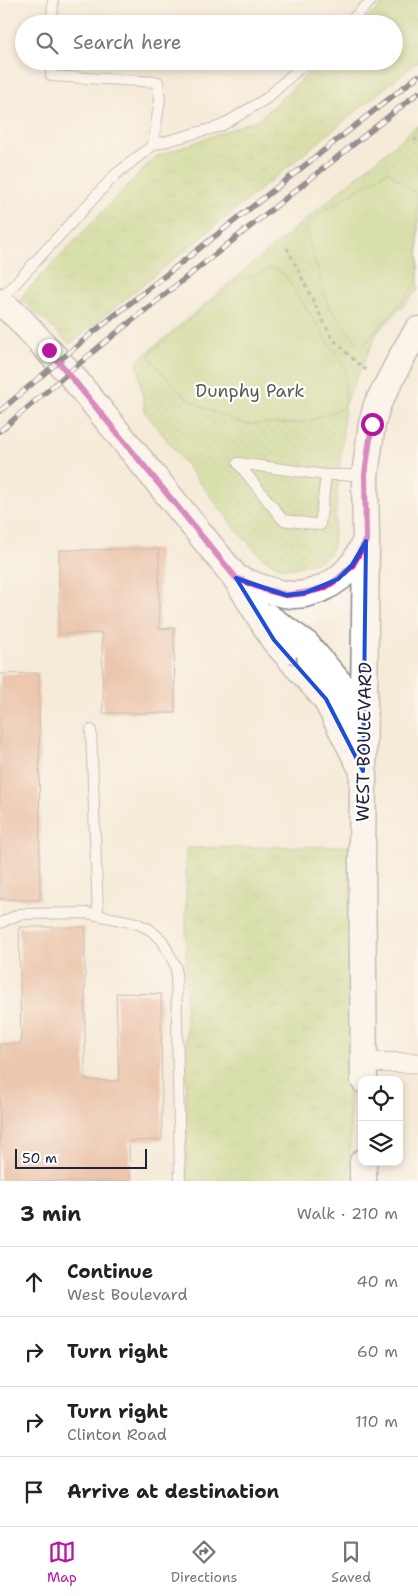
<!DOCTYPE html>
<meta charset="utf-8">
<style>
:root{--surface:#fff;--page:#f2f2f2;--text:#222;--muted:#767676;--line:#e0e0e0;--accent:#b5179e}
body{margin:0;font-family:"Shantell Sans",sans-serif;background:var(--page);color:var(--text)}
.controls{position:absolute;right:15px;bottom:15px;display:grid;overflow:hidden;border-radius:10px;box-shadow:0 2px 8px #0003}
.controls button{width:45px;height:45px;display:grid;place-items:center;padding:0;border:0;border-bottom:1px solid var(--line);background:var(--surface);color:var(--text);font:25px sans-serif}
.scale{position:absolute;left:15px;bottom:12px;width:132px;box-sizing:border-box;padding-left:5px;border:2px solid #22223b;border-top:0;font-size:14px;line-height:18px;white-space:nowrap;color:#22223b;-webkit-text-stroke:4px #fff;paint-order:stroke}
.stop{position:absolute;width:15px;height:15px;margin:-11px;border:4px solid #b5179e;border-radius:50%;background:#fff}
.stop.end{background:#b5179e;border-color:#fff;box-shadow:0 1px 5px #0008}
.list{margin:0;padding:0;list-style:none}
h2{display:flex;justify-content:space-between;align-items:center;height:65px;margin:0;padding:0 20px;font-size:21px}
h2 small{font-size:16px;font-weight:400;color:var(--muted)}
.list li{display:grid;grid-template-columns:32px 1fr auto;gap:15px;align-items:center;box-sizing:border-box;height:70px;padding:0 20px;border-top:1px solid var(--line)}
.list b{display:block;font-size:19px;white-space:nowrap}
.list p{margin:0;font-size:16px;white-space:nowrap;color:var(--muted)}
.list em{font-size:16px;font-style:normal;color:var(--muted)}
.icon{flex:none;width:28px;height:28px;fill:none;stroke:currentColor;stroke-width:2;stroke-linecap:round;stroke-linejoin:round}
.map{position:relative;flex:none;width:418px;height:1181px;overflow:hidden}
.search{position:absolute;background:var(--surface);box-shadow:0 2px 8px #0003;left:15px;right:15px;top:15px;height:55px;display:flex;align-items:center;gap:12px;box-sizing:border-box;padding:0 18px;border-radius:28px;color:var(--muted);font-size:19px}
.sheet{height:345px;background:var(--surface)}
nav{display:flex;justify-content:space-around;align-items:center;box-sizing:border-box;height:70px;border-top:1px solid var(--line);background:var(--surface);font-size:14px;color:var(--muted)}
nav a{display:grid;justify-items:center;gap:2px}
nav .on{color:var(--accent)}
.map>svg:first-child{display:block}
</style>
<div class="map">
<svg width="418" height="1181" viewBox="0 0 418 1181">
<defs>
<pattern id="grass-tufts" width="24" height="20" patternUnits="userSpaceOnUse" patternTransform="scale(1.25)"><rect width="24" height="20" fill="#b7d176"/><path d="M3 7l-1-3M5 7V3M7 7l1-3M15 17l-1-3M17 17v-4M19 17l1-3" fill="none" stroke="#9db367"/></pattern>
<pattern id="park-dots" width="8" height="8" patternUnits="userSpaceOnUse" patternTransform="scale(1.25)"><rect width="8" height="8" fill="#b7d176"/><path d="M2 2h.1M6 6h.1" fill="none" stroke="#9db367" stroke-width="1.8" stroke-linecap="round"/></pattern>
</defs>
<rect width="100%" height="100%" fill="#fff"/>
<filter id="ink" filterUnits="userSpaceOnUse"><feTurbulence type="fractalNoise" baseFrequency=".02" numOctaves="2"/><feDisplacementMap in="SourceGraphic" scale="10" xChannelSelector="R" yChannelSelector="G"/><feConvolveMatrix kernelMatrix="1 2 1 2 8 2 1 2 1" color-interpolation-filters="sRGB"/></filter>
<filter id="wash" filterUnits="userSpaceOnUse"><feTurbulence type="fractalNoise" baseFrequency=".0096" numOctaves="4" result="noise"/><feDisplacementMap in="SourceGraphic" scale="20" xChannelSelector="R" yChannelSelector="G"/><feGaussianBlur stdDeviation="1.12" result="paint"/><feColorMatrix in="noise" values="0 0 0 0 0 0 0 0 0 0 0 0 0 0 0 0 0 1.4 0 .05"/><feComposite in="paint" operator="in"/></filter>
<g filter="url(#wash)">
<rect width="100%" height="100%" fill="#f6ebd8"/>
<!-- grass -->
<path fill="url(#grass-tufts)" stroke="#6c7a58" d="M387,0H418V61L70,344L20,298L155,157L259,119L321,61H394V24H361Z
M350,846V1181H186V848Z"/>
<!-- park -->
<path fill="url(#park-dots)" stroke="#6c7a58" d="M418,125V290L377,333L345,404L333,545L328,556L319,561L293,568L279,567L263,558L238,532L145,412L137,361Z"/>
<!-- garden -->
<path fill="#b7d176" stroke="#6c7a58" d="M388,171L414,192L418,199V280L404,299L361,348L328,305L306,231L310,220Z
M272,268L283,273L345,368V399L342,408L304,423L244,424L207,409L185,397L157,367L149,354L234,283Z"/>
<g id="blocks">
<!-- building -->
<path fill="#e09979" d="M159,549V629L174,628L175,713H103L102,633L59,634V550Z
M39,673L40,900L0,899V674Z
M19,927H85V1080L119,1081L116,993L161,994L162,1140L129,1141L130,1181H0V1044H21Z"/>
</g>
</g>
<g filter="url(#ink)">
<use href="#blocks" fill-opacity="0" stroke="#8c868a" stroke-width="1"/>
<g fill="none" stroke-linecap="round" stroke-linejoin="round">
<!-- lane casing -->
<g stroke="#8c868a" stroke-width="12">
<path id="lane" d="M52,24L53,0
M347,24L372,0
M51,61V76L158,82L160,99L153,145
M0,300L115,175L153,145L221,126L267,98L307,61
M326,475L320,525L283,520L238,463L326,475H364
M91,730L98,915
M0,923L20,914L87,913L136,923L149,929L162,940L176,967L180,1181"/>
</g>
<!-- street casing -->
<g stroke="#8c868a" stroke-width="21">
<path id="street" d="M364,1062L418,1063"/>
</g>
<!-- secondary casing -->
<g stroke="#8c868a" stroke-width="29">
<path id="secondary" d="M0,302L18,317L71,375L236,578L274,640L326,699L361,767
M236,578C251,584 267,591 284,594C308,599 338,584 352,565C358,558 361,549 366,541
M268,617L306,644L345,690L364,719
M364,1080L362,858L366,541L365,475L372,424L377,405L405,351L418,330
M363,1181V1162"/>
</g>
<!-- path -->
<path stroke="#8c868a" stroke-width="3" stroke-dasharray="4 4" stroke-linecap="butt" d="M414,138L418,143
M287,248L331,337L353,359L366,370"/>
<!-- lane -->
<use href="#lane" stroke="#fff" stroke-width="10"/>
<!-- street -->
<use href="#street" stroke="#fff" stroke-width="19"/>
<!-- secondary -->
<use href="#secondary" stroke="#fff" stroke-width="26"/>
<!-- rail casing -->
<g stroke="#22223b" stroke-width="5.5">
<path id="rail" d="M0,411L91,334L418,76
M0,431L100,346L418,93"/>
</g>
<!-- rail -->
<use href="#rail" stroke="#fff" stroke-width="4" stroke-dasharray="11" stroke-linecap="butt"/>
</g>
<!-- one-way arrows -->
<defs><path id="oneway-chevron" d="M-2-3.5L2.5 0L-2 3.5" fill="none" stroke-width="1.6" stroke-linecap="round" stroke-linejoin="round" transform="scale(1.25)"/></defs>
<use stroke="#9c9ca7" href="#oneway-chevron" transform="translate(295 662) rotate(48)"/>
</g>
<g fill="none" stroke-linecap="round" stroke-linejoin="round" filter="url(#ink)">
<!-- route -->
<path stroke="#b5179e" stroke-width="6" d="M49,350L236,578L264,589L286,595L304,593L324,588L338,579L352,566L366,541L365,474L372,424"/>
</g>
<!-- marked area -->
<path d="M0 0H418V1181H0ZM366,541L363,771L326,699L274,640L236,578L286,595L304,593L338,579L352,565Z" fill="#f6ebd8" fill-opacity=".55" fill-rule="evenodd"/>
<path fill="none" stroke="#1d4ed8" stroke-width="4" stroke-linejoin="round" d="M366,541L363,771L326,699L274,640L236,578L286,595L304,593L338,579L352,565Z"/>
<g text-anchor="middle" stroke-width="4.5" stroke-linejoin="round" paint-order="stroke">
<!-- park labels -->
<g font-size="18" fill="#565f50" stroke="#fff">
<text x="250" y="397">Dunphy Park</text>
</g>
<!-- street labels -->
<g font-size="18" fill="#22223b" stroke="#fff">
<text transform="translate(364 742) rotate(-89)" y="6">WEST BOULEVARD</text>
</g>
</g>
</svg>
<div class="controls">
<button><svg class="icon" aria-label="locate" viewBox="0 0 24 24"><circle cx="12" cy="12" r="6"/><path d="M12 2v4M12 18v4M2 12h4M18 12h4"/></svg></button>
<button><svg class="icon" aria-label="layers" viewBox="0 0 24 24"><path d="M12 4l9 5-9 5-9-5zM3 14l9 5 9-5"/></svg></button>
</div>
<div class="scale">50 m</div>
<div class="stop" style="left:372px;top:424px"></div>
<div class="stop end" style="left:49px;top:350px"></div>
<div class="search"><svg class="icon" aria-label="search" viewBox="0 0 24 24"><circle cx="10" cy="10" r="6"/><path d="M15 15l6 6"/></svg>Search here</div>
</div>
<section class="sheet">
<h2>3 min<small>Walk · 210 m</small></h2>
<ul class="list">
<li><svg class="icon" aria-label="ahead" viewBox="0 0 24 24"><path d="M12 20V5M6 11l6-6 6 6"/></svg><div><b>Continue</b><p>West Boulevard</p></div><em>40 m</em></li>
<li><svg class="icon" aria-label="right" viewBox="0 0 24 24"><path d="M7 20v-9h11M14 6l5 5-5 5"/></svg><div><b>Turn right</b></div><em>60 m</em></li>
<li><svg class="icon" aria-label="right" viewBox="0 0 24 24"><path d="M7 20v-9h11M14 6l5 5-5 5"/></svg><div><b>Turn right</b><p>Clinton Road</p></div><em>110 m</em></li>
<li><svg class="icon" aria-label="arrive" viewBox="0 0 24 24"><path d="M6 21V4h12l-3 4 3 4H6"/></svg><div><b>Arrive at destination</b></div></li>
</ul>
</section>
<nav>
<a class="on"><svg class="icon" aria-label="map" viewBox="0 0 24 24"><path d="M3 6l6-2 6 2 6-2v14l-6 2-6-2-6 2zM9 4v14M15 6v14"/></svg>Map</a>
<a><svg class="icon" aria-label="directions" viewBox="0 0 24 24"><path d="M12 3l9 9-9 9-9-9zM9 14v-3h6M13 9l2 2-2 2"/></svg>Directions</a>
<a><svg class="icon" aria-label="saved" viewBox="0 0 24 24"><path d="M7 4h10v16l-5-4-5 4z"/></svg>Saved</a>
</nav>
